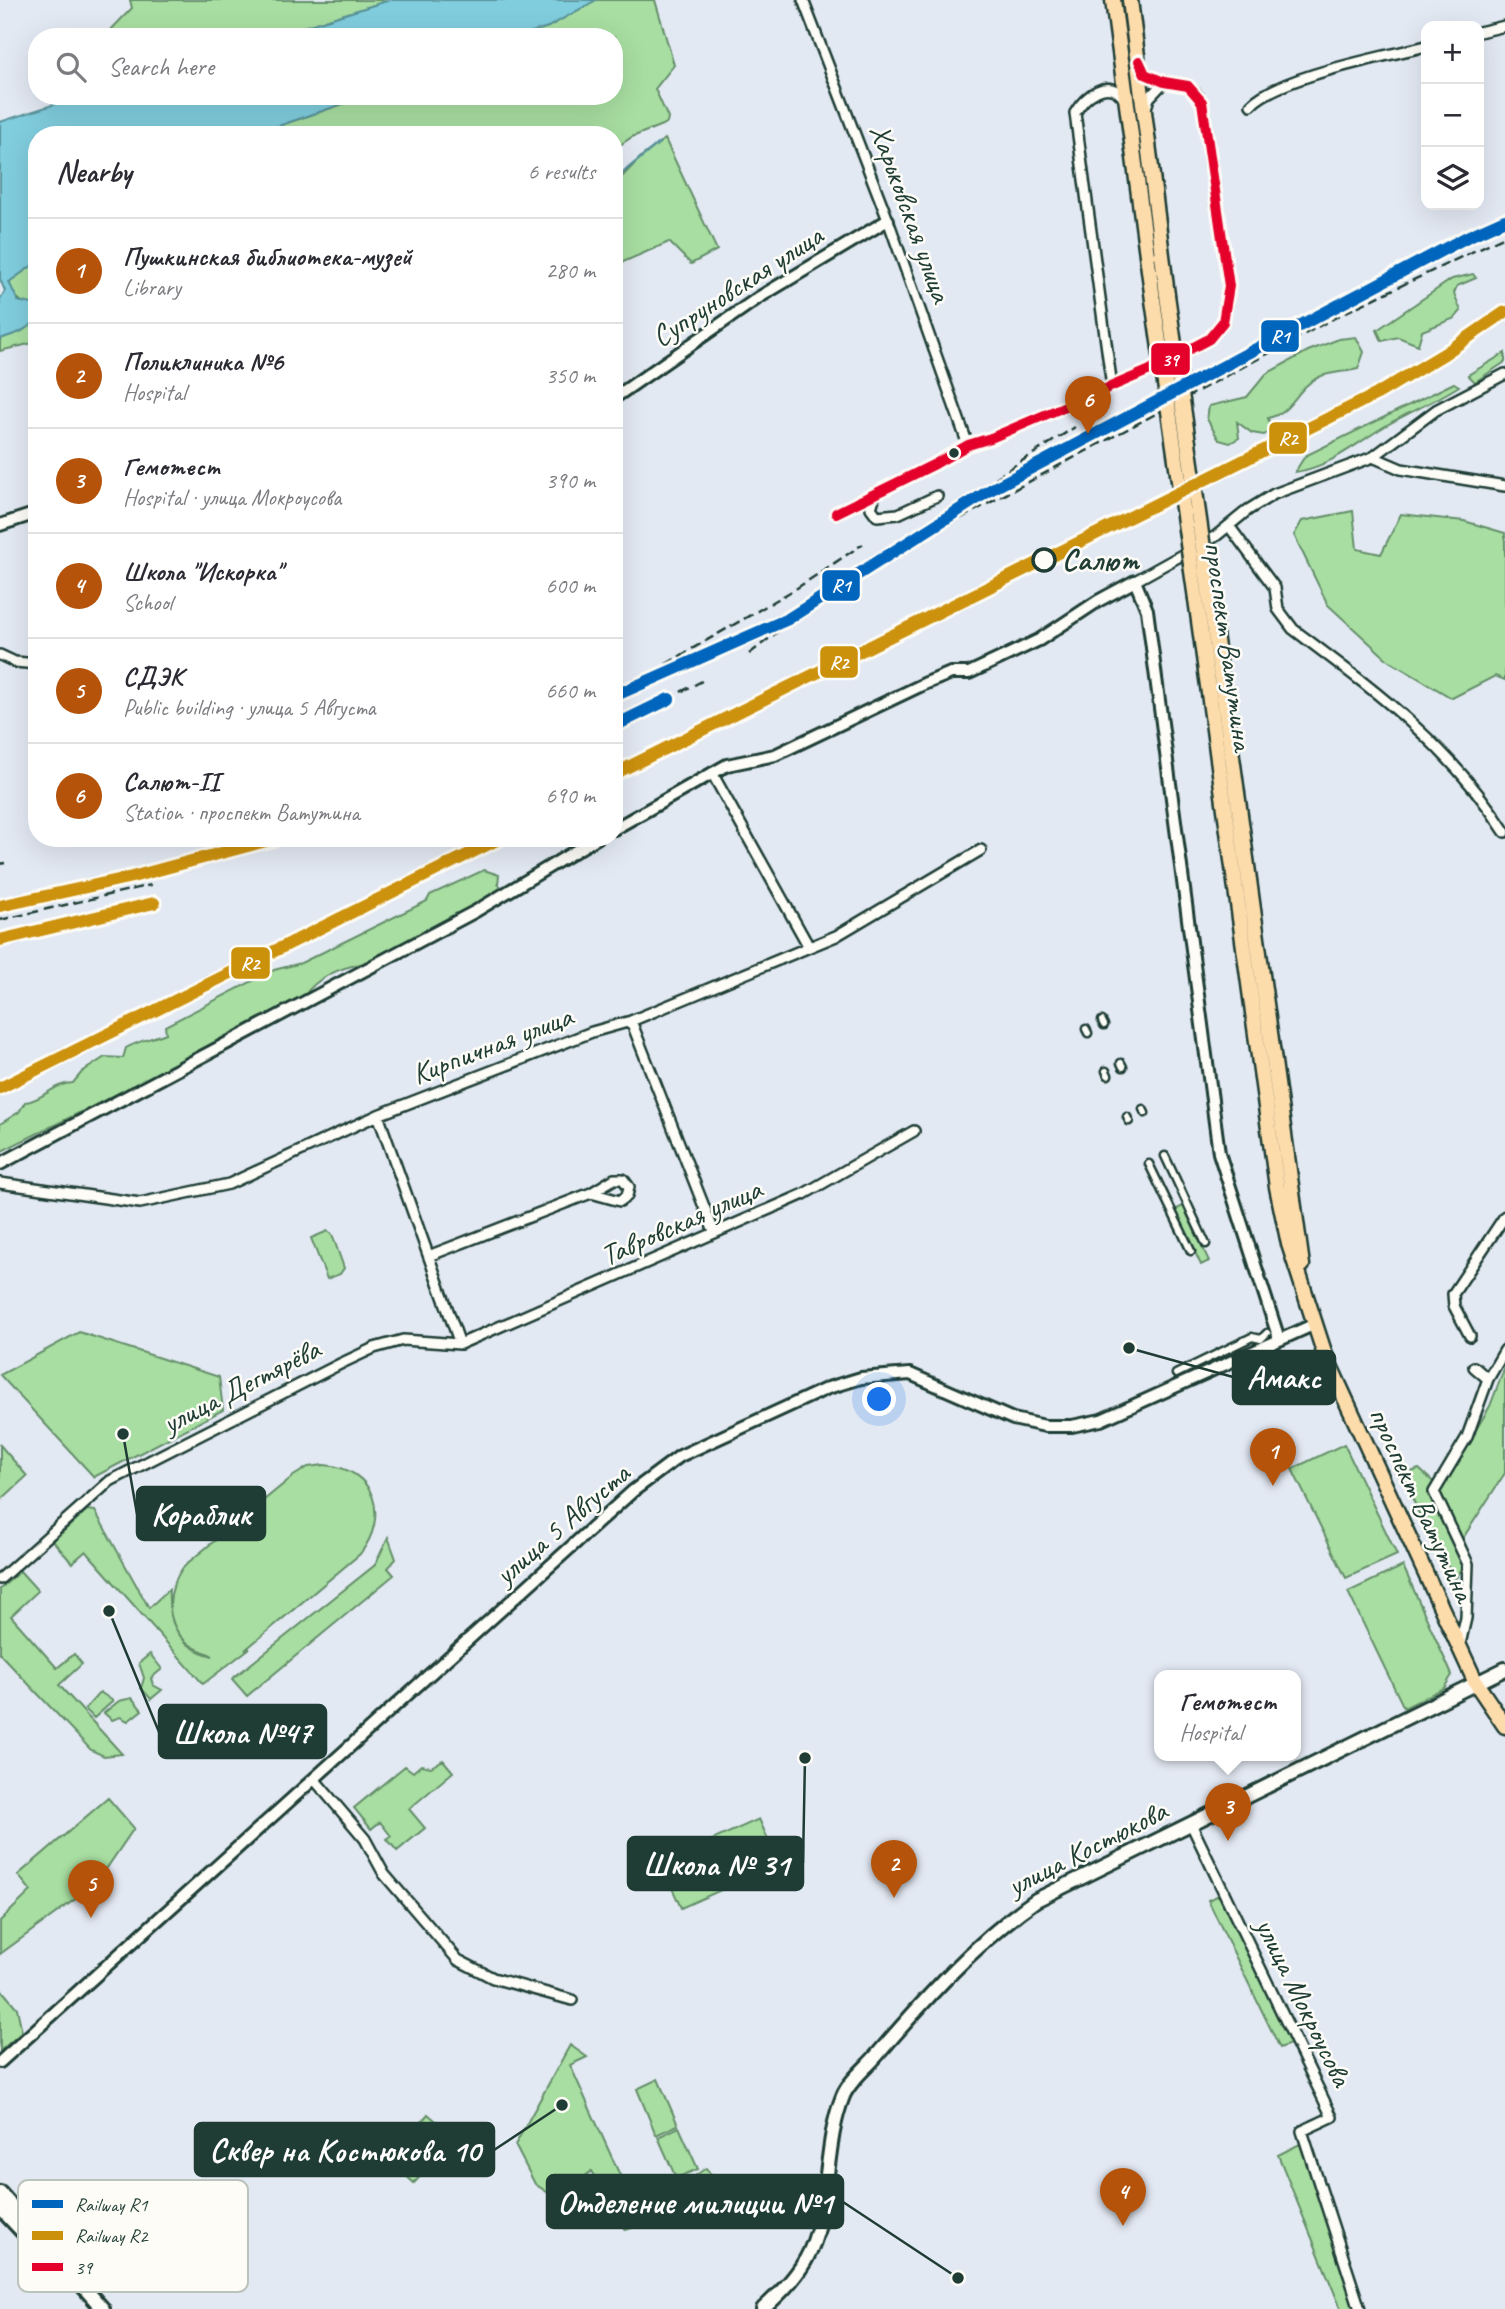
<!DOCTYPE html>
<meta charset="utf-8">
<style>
:root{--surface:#fff;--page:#f7f7f7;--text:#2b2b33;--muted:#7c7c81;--line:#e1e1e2;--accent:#b45309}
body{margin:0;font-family:Caveat,sans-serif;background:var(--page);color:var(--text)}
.controls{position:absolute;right:21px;top:21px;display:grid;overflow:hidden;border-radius:14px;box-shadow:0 7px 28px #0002}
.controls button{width:63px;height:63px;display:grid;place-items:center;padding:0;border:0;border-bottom:2px solid var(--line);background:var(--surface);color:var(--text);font:35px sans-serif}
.you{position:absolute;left:880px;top:1400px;width:24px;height:24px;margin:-18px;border:5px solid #fff;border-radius:50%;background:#1a73e8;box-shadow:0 0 0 10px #1a73e833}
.badge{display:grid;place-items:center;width:46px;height:46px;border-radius:50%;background:var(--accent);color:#fff;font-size:23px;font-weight:700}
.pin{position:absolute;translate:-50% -58px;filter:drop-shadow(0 2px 4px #0008)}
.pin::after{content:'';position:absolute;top:37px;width:24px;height:21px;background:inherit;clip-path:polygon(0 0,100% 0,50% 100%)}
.popup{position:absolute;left:1154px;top:1670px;width:147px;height:91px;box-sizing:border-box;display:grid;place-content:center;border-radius:14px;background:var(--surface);filter:drop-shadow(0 2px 5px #0005);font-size:23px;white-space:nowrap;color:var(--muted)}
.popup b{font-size:26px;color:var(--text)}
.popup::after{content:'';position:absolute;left:50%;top:100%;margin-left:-14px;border:14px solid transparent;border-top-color:var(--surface)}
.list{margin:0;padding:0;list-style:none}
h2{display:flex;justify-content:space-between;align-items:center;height:91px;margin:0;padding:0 28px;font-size:30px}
h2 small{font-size:23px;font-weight:400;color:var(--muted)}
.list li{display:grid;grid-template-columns:46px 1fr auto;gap:21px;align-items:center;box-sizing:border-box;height:105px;padding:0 28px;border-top:2px solid var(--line)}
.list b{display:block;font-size:26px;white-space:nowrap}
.list p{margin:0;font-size:23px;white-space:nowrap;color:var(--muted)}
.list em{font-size:23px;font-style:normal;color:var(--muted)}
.icon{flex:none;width:38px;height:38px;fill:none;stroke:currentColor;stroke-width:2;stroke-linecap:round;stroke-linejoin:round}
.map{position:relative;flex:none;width:1505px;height:2309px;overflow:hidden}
.search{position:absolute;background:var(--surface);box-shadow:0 7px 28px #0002;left:28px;top:28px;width:595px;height:77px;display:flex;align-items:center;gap:18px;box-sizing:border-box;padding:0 24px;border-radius:28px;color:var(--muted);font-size:26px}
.panel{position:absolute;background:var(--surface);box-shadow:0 7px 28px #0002;left:28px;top:126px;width:595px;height:721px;border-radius:28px}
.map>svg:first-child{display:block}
</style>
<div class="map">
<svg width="1505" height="2309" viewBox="0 0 1505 2309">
<rect width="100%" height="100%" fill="#e3e9f3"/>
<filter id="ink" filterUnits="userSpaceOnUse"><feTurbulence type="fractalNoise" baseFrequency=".0143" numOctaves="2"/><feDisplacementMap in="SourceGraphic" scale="14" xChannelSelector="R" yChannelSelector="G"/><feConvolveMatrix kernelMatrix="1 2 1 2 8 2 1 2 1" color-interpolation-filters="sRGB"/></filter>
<g filter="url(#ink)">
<!-- green -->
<path fill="#a8dea1" stroke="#648e6a" stroke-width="2" d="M130,0H390L271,37H104L132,8Z
M596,0H655L674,65L655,89L668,118L667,123L632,137L614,149V135H252L366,96H614V37H515L548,27Z
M665,139L717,250L691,264L669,242L614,266V185L642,156Z
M37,262V305L24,304L14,295L9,282Z
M1473,274L1476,278L1457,286L1454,293L1461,311L1455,318L1422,331L1418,345L1398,337L1382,341L1377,330L1452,279Z
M37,321V342L0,351V339L20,332Z
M1356,337L1364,352L1358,369C1346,372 1331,372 1319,377C1296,387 1293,413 1268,418L1271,431L1264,435L1252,433L1237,422L1239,438L1230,443L1219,440L1207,419L1209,406L1247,397L1266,374L1308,351L1339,339Z
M1505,353V362L1475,382L1468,375Z
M1454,383L1459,386C1436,401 1411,411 1387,425C1358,442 1329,468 1295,472L1305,456Z
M1353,511L1357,549L1381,554L1401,514L1464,521L1505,533V680L1495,676L1452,698L1389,661L1328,605L1294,535L1302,521Z
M484,870L499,875L498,884L505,890L365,963C343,967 318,976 305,995L172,1067L0,1152V1124L19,1112L25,1102C44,1100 53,1083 73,1083L82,1072L105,1057L123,1058L126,1048C140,1040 151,1039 166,1033L165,1026L274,970L301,963L427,901L430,895Z
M1183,1206L1209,1261L1201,1265L1175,1210Z
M328,1231L332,1234L344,1268L340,1274L327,1279L311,1238Z
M79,1332L219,1377L223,1410L94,1477L0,1375Z
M1505,1367V1473L1463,1538L1470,1558L1455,1579L1421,1519L1403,1475L1419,1469L1441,1489L1490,1406Z
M1344,1444L1397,1555L1346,1578L1292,1469Z
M0,1445L27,1476L0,1501Z
M324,1465C375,1468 390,1516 360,1554L245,1650L250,1648L203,1684L86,1551L72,1563L53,1541L87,1510L95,1511L149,1608L169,1589C167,1622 179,1648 213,1656C207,1652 196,1650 189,1644C163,1624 166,1590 184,1566L292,1477L308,1467Z
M388,1537L396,1559L388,1568L394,1575L247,1696L232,1679L375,1565Z
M1403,1566L1452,1675L1444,1688L1404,1708L1348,1592Z
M20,1571L38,1591L11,1616L57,1668L74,1654L82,1664L59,1685L122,1754L104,1756L91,1750L0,1654V1589Z
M150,1654L162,1669L151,1678L153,1685L162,1690L151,1699L141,1688L144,1678L139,1663Z
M100,1692L113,1701L94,1718L85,1709Z
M132,1698L142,1710L128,1721L120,1717L112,1720L104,1713L119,1701Z
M443,1760L453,1772L409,1809L425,1828L397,1851L387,1839L391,1836L380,1822L371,1829L354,1808L405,1766L413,1772L421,1765L431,1767Z
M108,1798L134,1828L96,1884L0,1954V1921L31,1891L18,1875Z
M759,1819L779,1864L681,1908L661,1863Z
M1221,1894L1293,2043L1280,2048L1208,1900Z
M0,1988L17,2008L22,2032L0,2051Z
M570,2045L587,2057L570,2065L642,2224L626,2230L591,2171L559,2200L535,2184L515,2145Z
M658,2079L678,2125L656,2135L637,2089Z
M428,2114L442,2126L398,2175L385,2163Z
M448,2126L458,2135L441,2153L431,2144Z
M679,2127L698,2169L676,2178L658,2137Z
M1300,2144L1356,2309H1341L1278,2155Z
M427,2149L437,2158L414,2183L404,2174Z
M706,2168L714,2178L682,2201L674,2191Z
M669,2191L682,2206L660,2216L654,2200Z"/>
<!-- water -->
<path fill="#80cdde" stroke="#59939a" stroke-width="2" d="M390,0H596L548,27L515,37H271Z
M80,96H366L252,135H37V262L9,282L18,301L37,305V321L20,332L0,339V299L5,291L0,279V122Z"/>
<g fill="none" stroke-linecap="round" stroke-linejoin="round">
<!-- stream -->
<path stroke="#59939a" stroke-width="2.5" d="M614,180L660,142"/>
<!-- pedestrian casing -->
<g stroke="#1f3d34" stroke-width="11">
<path id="pedestrian" d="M1102,1021L1104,1025
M1086,1029L1088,1033
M1121,1063L1123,1067
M1106,1071L1108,1075
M1143,1109L1145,1113
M1127,1117L1129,1121
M1165,1156L1206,1244
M1149,1164L1191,1251
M1176,1374L1252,1337L1261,1339L1267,1333"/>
</g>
<!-- minor casing -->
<g stroke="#1f3d34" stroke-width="14">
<path id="minor" d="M803,0L888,220L968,445
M1479,32L1505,26
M1251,105C1279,76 1384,57 1426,46
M1146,108L1149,98L1164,82
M1112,387L1075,113C1084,97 1109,75 1124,99
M1373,457L1401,469L1505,486
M876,492L871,508L877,516L898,514L937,496
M836,513L935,464L968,445L991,438L1150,370L1209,339L1223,322L1229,286L1202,102C1186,71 1155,93 1141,66
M1229,526L1275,588L1278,609L1293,629C1375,691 1449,744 1505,832
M1135,581L1216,536L1248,510L1274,494L1373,457L1436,410L1505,374
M0,655L15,662L37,664
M712,773L809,947
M631,1021L714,1232
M378,1115L460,1344
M0,1183L140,1203L229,1184L378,1115L592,1032L631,1021L836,936L981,850
M431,1255L591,1193L614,1179H623L629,1187L627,1196L620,1201L591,1193
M1470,1336L1454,1306L1453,1294L1505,1216
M1488,1379L1505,1350
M0,1579L110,1481L342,1363L374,1348L403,1340L460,1344L804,1194L914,1131
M1460,1644L1466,1618L1468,1564L1434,1492L1467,1437L1488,1379L1474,1367
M314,1779L365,1839L384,1874L458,1960L493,1978L572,2000
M1191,1824L1332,2117L1302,2131L1360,2309"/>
</g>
<!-- tertiary casing -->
<g stroke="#1f3d34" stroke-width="16">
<path id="tertiary" d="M614,398L758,298L888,220
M0,525L37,513
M614,829L727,765L775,755L924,684L951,673H969L1001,658L1039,640L1098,601L1135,581L1147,610L1219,1153L1279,1339
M0,1164L476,911L597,838
M0,2062L633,1491L680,1456L828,1388L861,1378L910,1374L1013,1419L1045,1426H1072L1101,1420L1315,1324"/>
</g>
<!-- secondary casing -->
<g stroke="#1f3d34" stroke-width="18">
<path id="secondary" d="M0,2193L103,2309
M0,2208L50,2261
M763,2309C778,2295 794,2280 805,2261C832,2215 822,2148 843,2096C849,2081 866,2068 877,2055C925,1999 975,1943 1036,1900L1505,1669"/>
</g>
<!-- primary casing -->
<g stroke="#1f3d34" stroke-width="19">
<path id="primary" d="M1113,0L1153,300
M1130,0L1167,295
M1210,597L1302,1265
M1196,599L1277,1187L1289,1244L1325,1355L1476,1683L1505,1726"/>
</g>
<!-- pedestrian -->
<use href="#pedestrian" stroke="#fdfcf7" stroke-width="6"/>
<!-- minor -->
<use href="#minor" stroke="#fdfcf7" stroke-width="9"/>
<!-- tertiary -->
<use href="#tertiary" stroke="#fdfcf7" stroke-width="10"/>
<!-- secondary -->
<use href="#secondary" stroke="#fdfcf7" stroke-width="12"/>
<!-- primary -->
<use href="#primary" stroke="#fddcac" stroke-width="14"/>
<!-- rail -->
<path stroke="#1f3d34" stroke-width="2.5" stroke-dasharray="10 5" stroke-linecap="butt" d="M894,543L1075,427
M855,575L1340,315L1505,236
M749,654L827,594
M666,664L797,588L863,544
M614,726L702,681
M0,864L5,863
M0,906L132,877L277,838
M0,920L151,885
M0,940L154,903"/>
<!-- primary-bridge casing -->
<g stroke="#1f3d34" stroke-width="19" stroke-linecap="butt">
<path id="primary-bridge" d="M1167,295L1210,597
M1153,300L1196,599"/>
</g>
<!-- primary-bridge -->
<use href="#primary-bridge" stroke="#fddcac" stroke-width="14"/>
<!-- bus-1 casing -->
<g stroke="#fdfcf7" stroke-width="16">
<path id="bus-1" d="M836,513L935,464L968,445L991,438L1150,370L1209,339L1223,322L1229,286L1202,102L1188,86L1164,82L1145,74L1139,61"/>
</g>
<!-- bus-1 -->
<use href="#bus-1" stroke="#e4002b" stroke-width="10"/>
<!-- rail-1 casing -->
<g stroke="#fdfcf7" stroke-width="18">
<path id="rail-1" d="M614,696L788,619L992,489L1467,237L1505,220
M614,726L669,699"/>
</g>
<!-- rail-2 casing -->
<g stroke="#fdfcf7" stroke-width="18">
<path id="rail-2" d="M614,774L1377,394L1444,354L1505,312
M0,906L132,877L277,838
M0,940L154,903
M0,1088L501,838"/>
</g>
<!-- rail-1 -->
<use href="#rail-1" stroke="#0065bd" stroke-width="12"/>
<!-- rail-2 -->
<use href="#rail-2" stroke="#cc910a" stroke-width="12"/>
</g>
</g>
<!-- markers -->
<circle fill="#1f3d34" stroke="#fdfcf7" stroke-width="2.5" cx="954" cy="453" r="6"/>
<circle fill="#fdfcf7" stroke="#1f3d34" stroke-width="3.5" cx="1044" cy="560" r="11"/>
<g text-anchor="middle" stroke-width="5" stroke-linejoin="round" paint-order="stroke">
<!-- street labels -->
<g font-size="30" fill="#1f3d34" stroke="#fdfcf7">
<text transform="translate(911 213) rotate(70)" y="10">Харьковская улица</text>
<text transform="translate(737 286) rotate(-33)" y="10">Супруновская улица</text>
<text transform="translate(1229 646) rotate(82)" y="10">проспект Ватутина</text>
<text transform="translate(492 1045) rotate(-21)" y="10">Кирпичная улица</text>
<text transform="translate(681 1222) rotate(-24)" y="10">Тавровская улица</text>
<text transform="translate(241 1386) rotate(-27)" y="10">улица Дегтярёва</text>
<text transform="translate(1422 1504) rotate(65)" y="10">проспект Ватутина</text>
<text transform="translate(562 1524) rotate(-41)" y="10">улица 5 Августа</text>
<text transform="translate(1087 1848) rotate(-27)" y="10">улица Костюкова</text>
<text transform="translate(1304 2002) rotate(64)" y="10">улица Мокроусова</text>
</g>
<!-- stop labels -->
<g font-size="30" font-weight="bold" fill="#1f3d34" stroke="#fdfcf7" text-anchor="start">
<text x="1062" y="570">Салют</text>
</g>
</g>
<!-- legend -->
<rect x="18" y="2180" width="230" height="112" rx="10" fill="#fdfcf7" stroke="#bac3bc" stroke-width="2"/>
<rect x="32" y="2200" width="31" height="8" fill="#0065bd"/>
<rect x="32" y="2231" width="31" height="9" fill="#cc910a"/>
<rect x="32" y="2263" width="31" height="8" fill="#e4002b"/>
<g font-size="19" fill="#1f3d34">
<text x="75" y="2211">Railway R1</text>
<text x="75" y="2242">Railway R2</text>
<text x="75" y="2274">39</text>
</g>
<!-- callouts -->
<path fill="none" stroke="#1f3d34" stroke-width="2.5" d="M1129 1348L1233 1377M123 1434L137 1514M109 1611L159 1732M805 1758L803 1863M562 2105L494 2150M958 2278L843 2202"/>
<g fill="#1f3d34" stroke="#fdfcf7" stroke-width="2.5">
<circle cx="1129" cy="1348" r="7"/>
<circle cx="123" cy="1434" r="7"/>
<circle cx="109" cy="1611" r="7"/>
<circle cx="805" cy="1758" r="7"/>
<circle cx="562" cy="2105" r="7"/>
<circle cx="958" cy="2278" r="7"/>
</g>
<g fill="#1f3d34" stroke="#1f3d34" stroke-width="2.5">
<rect x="1233" y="1351" width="102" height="53" rx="7"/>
<rect x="137" y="1487" width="128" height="53" rx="7"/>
<rect x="159" y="1705" width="167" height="53" rx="7"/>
<rect x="628" y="1837" width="175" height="53" rx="7"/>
<rect x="195" y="2123" width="299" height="53" rx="7"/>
<rect x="547" y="2175" width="296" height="53" rx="7"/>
</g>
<g font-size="32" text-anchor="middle" font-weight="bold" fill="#fff">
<text x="1284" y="1388">Амакс</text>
<text x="201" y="1525">Кораблик</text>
<text x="242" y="1743">Школа №47</text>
<text x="716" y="1875">Школа № 31</text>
<text x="345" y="2161">Сквер на Костюкова 10</text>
<text x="695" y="2213">Отделение милиции №1</text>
</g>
<g stroke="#fdfcf7" stroke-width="2.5">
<rect x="1260" y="319" width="40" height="34" rx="7" fill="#0065bd"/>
<rect x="1150" y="342" width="41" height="34" rx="7" fill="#e4002b"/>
<rect x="1268" y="421" width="40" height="34" rx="7" fill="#cc910a"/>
<rect x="821" y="569" width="40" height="33" rx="7" fill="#0065bd"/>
<rect x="819" y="645" width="40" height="34" rx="7" fill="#cc910a"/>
<rect x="230" y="946" width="41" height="34" rx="7" fill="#cc910a"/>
</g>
<g font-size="19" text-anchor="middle" font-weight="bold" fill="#fff">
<text x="1280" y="343">R1</text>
<text x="1170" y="366">39</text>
<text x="1288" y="445">R2</text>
<text x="841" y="592">R1</text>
<text x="839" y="669">R2</text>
<text x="250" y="970">R2</text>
</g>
</svg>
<div class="controls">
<button>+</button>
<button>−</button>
<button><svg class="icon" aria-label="layers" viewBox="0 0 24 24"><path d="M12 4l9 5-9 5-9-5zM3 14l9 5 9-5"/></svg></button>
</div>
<div class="you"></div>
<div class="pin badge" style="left:1273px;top:1486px">1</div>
<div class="pin badge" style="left:894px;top:1898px">2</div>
<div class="pin badge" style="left:1228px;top:1841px">3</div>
<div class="popup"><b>Гемотест</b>Hospital</div>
<div class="pin badge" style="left:1123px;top:2226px">4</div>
<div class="pin badge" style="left:91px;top:1918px">5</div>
<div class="pin badge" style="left:1088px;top:434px">6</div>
<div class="search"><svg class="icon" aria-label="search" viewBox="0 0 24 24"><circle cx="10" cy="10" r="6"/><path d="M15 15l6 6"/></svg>Search here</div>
<section class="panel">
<h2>Nearby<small>6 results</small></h2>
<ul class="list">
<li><span class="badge">1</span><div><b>Пушкинская библиотека-музей</b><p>Library</p></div><em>280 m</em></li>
<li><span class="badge">2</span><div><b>Поликлиника №6</b><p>Hospital</p></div><em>350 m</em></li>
<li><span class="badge">3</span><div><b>Гемотест</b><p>Hospital · улица Мокроусова</p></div><em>390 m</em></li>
<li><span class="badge">4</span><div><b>Школа &quot;Искорка&quot;</b><p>School</p></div><em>600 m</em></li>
<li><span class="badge">5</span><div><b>СДЭК</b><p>Public building · улица 5 Августа</p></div><em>660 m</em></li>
<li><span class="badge">6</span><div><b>Салют-II</b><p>Station · проспект Ватутина</p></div><em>690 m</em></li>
</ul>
</section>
</div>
